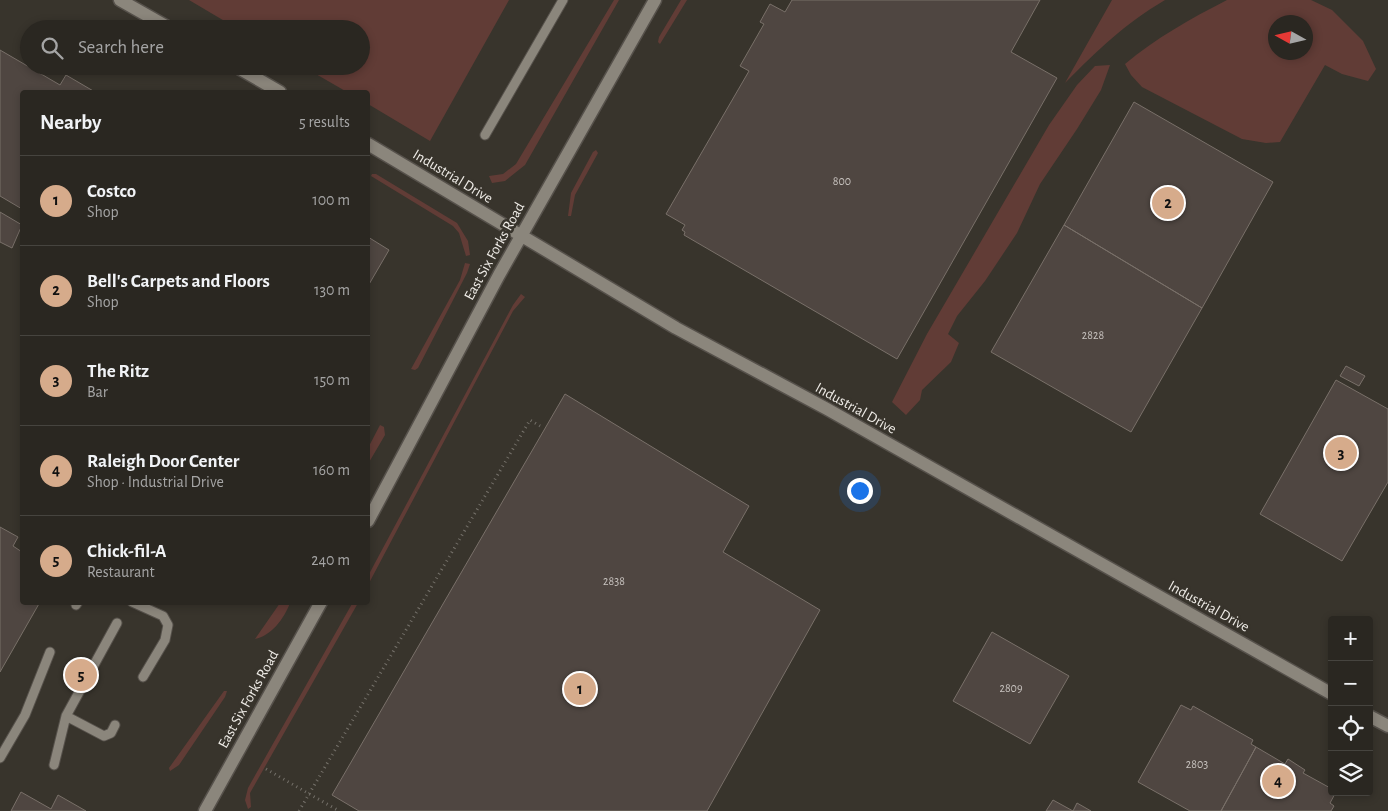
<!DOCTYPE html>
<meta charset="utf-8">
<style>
:root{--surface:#2a2721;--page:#322f2a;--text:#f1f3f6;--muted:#a5a5a5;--line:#46443f;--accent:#d6ab8b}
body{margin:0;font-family:"Alegreya Sans",sans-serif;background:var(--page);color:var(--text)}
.controls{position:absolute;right:15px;bottom:15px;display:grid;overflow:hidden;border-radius:5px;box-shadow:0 2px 8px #0003}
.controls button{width:45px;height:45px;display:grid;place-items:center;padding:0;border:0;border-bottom:1px solid var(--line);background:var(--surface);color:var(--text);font:25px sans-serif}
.compass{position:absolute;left:1268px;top:15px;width:45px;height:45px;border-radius:50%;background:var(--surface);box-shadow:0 2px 8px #0003;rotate:278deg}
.you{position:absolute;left:859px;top:490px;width:18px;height:18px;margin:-12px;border:4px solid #fff;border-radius:50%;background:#1a73e8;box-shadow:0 0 0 8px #1a73e833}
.badge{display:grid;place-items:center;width:32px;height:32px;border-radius:50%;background:var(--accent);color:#111;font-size:16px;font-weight:700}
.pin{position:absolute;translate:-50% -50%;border:2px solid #fff;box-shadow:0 1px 5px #0006}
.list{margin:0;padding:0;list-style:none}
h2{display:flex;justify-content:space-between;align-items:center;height:65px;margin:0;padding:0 20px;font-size:21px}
h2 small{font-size:16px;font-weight:400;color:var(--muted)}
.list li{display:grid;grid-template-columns:32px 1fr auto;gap:15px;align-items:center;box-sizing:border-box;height:90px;padding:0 20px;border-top:1px solid var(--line)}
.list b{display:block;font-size:19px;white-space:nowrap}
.list p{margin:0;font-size:16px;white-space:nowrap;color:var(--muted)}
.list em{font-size:16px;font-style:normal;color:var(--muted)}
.icon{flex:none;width:28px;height:28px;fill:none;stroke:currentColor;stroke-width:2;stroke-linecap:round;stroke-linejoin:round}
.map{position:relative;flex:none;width:1388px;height:811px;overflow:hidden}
.search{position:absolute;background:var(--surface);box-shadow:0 2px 8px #0003;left:20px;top:20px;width:350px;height:55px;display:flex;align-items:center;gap:12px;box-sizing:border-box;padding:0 18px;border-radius:28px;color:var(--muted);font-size:19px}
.panel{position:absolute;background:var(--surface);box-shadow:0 2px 8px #0003;left:20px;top:90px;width:350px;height:515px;border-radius:5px}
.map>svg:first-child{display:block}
</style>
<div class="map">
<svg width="1388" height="811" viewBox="0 0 1388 811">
<rect width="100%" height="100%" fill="#38342c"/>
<!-- green -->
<path fill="#613c36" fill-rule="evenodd" d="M189,0H509L430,141L368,104V92H347L302,66H361V29H238Z
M614,0H619L525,165L505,181L492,183L489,176L503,174L516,164Z
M681,0H687L660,44L658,42L659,37Z
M1112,0H1165C1123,25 1099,49 1065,83Z
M1227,0H1311L1332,10L1363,41L1376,69L1368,81L1342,74L1325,65L1280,142L1266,143L1242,139L1142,87L1131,75L1125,64C1156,38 1190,19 1227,0ZM1276,22H1306V52H1276Z
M1110,65L1101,90L1077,129L1040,184L1017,233L985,281L957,316L948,334L959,343L951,362L922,390L920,400L906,415L892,402L927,334L1049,125L1077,85L1095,66Z
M596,150L598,153L575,195L571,216H568L571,193L593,152Z
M372,174H376L457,223L468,241L470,255L466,256L459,233L453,226L371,176Z
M465,263L470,264L467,273L418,368L415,370L411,369L460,280Z
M521,294L525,297L513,311L368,585V576L513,305Z
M380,425L384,427L385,435L368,464V448Z
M353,602L358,603L250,793L251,807L248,809L245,800L248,788Z
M280,603H290C284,619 271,636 255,639Z
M224,691H227L225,697L179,765L170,771L169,768Z"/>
<!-- building -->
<path fill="#4f4641" stroke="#797069" d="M792,0H1040L1011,52L1057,78L897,359L684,235L685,232L682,230L685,225L666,214L749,71L740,66L764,24L760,22L770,4L785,12Z
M0,50L60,85L66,75L95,92H22V209L0,196Z
M1134,102L1273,182L1202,308L1064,225Z
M0,212L22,225L12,248L0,242Z
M1064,225L1202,308L1131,432L991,352Z
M368,237L389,250L368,286Z
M1346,366L1365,376L1359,386L1340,376Z
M1336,380L1388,409V482L1342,561L1260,514Z
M565,394L749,506L723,552L820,610L707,811H359L332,795Z
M0,527L18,537L13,546L22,552V602H40L0,672Z
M992,632L1069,676L1030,744L953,701Z
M1181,705L1191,710L1193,706L1253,740L1251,744L1256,747L1221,811H1190L1138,782Z
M1256,747L1285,764L1288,759L1305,770L1303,773L1332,789V792H1336L1330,803L1334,806L1331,811H1221Z
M21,792L51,809L58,795L86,811H11Z
M1053,800L1073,811L1077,803L1091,811H1046Z"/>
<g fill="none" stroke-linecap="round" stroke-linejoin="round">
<!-- lane casing -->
<g stroke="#56514b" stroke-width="11">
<path id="lane" d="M485,135L563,0
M132,602L163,616L168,625L165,640L143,677
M76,605L78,602
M66,716L104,736L111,733L115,725
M0,758L25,715L50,652
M54,765L66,716L117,623"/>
</g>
<!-- secondary casing -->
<g stroke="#56514b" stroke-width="15">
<path id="secondary" d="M120,0L171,29
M235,66L280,92
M368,144L676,328L827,409L1332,694
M368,521L499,275L655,0
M1369,716L1388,726
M205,811L321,602"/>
</g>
<!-- path -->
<path stroke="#75716a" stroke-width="3" stroke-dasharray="1 4" stroke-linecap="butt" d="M266,769L339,811
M299,811L530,420L540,426"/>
<!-- lane -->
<use href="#lane" stroke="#8b867c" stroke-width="9"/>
<!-- secondary -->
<use href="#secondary" stroke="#8b867c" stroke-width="12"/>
</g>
<g text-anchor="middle" stroke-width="5" stroke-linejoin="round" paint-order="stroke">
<!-- number labels -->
<g font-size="12" fill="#c7c2be">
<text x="842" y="185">800</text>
<text x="1093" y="339">2828</text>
<text x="614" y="585">2838</text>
<text x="1011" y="692">2809</text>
<text x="1197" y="768">2803</text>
</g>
<!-- street labels -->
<g font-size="15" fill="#efece7" stroke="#38342c">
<text transform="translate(453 176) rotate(31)" y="5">Industrial Drive</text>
<text transform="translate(494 251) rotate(-61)" y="5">East Six Forks Road</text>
<text transform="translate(856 408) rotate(29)" y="5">Industrial Drive</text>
<text transform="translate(1209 606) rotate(29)" y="5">Industrial Drive</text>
<text transform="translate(248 699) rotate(-61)" y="5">East Six Forks Road</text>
</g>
</g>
</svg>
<div class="controls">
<button>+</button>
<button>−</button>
<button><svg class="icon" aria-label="locate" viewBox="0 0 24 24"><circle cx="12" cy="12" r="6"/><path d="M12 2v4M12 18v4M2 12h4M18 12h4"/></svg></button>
<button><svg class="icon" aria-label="layers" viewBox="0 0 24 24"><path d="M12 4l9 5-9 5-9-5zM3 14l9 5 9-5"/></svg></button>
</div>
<svg class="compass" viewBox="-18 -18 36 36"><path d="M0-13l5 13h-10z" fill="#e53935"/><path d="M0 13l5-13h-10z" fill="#a5a5a5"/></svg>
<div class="you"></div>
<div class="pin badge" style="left:580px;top:689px">1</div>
<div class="pin badge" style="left:1168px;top:203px">2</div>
<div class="pin badge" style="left:1341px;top:453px">3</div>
<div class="pin badge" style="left:1278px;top:781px">4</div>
<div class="pin badge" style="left:81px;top:675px">5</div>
<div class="search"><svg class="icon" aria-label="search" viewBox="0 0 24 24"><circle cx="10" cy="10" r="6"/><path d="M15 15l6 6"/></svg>Search here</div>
<section class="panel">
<h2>Nearby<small>5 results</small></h2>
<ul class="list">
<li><span class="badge">1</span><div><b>Costco</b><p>Shop</p></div><em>100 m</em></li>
<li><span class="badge">2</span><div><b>Bell's Carpets and Floors</b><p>Shop</p></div><em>130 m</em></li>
<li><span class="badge">3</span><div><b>The Ritz</b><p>Bar</p></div><em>150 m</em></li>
<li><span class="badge">4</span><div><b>Raleigh Door Center</b><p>Shop · Industrial Drive</p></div><em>160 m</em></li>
<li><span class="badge">5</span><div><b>Chick-fil-A</b><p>Restaurant</p></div><em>240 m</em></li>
</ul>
</section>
</div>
